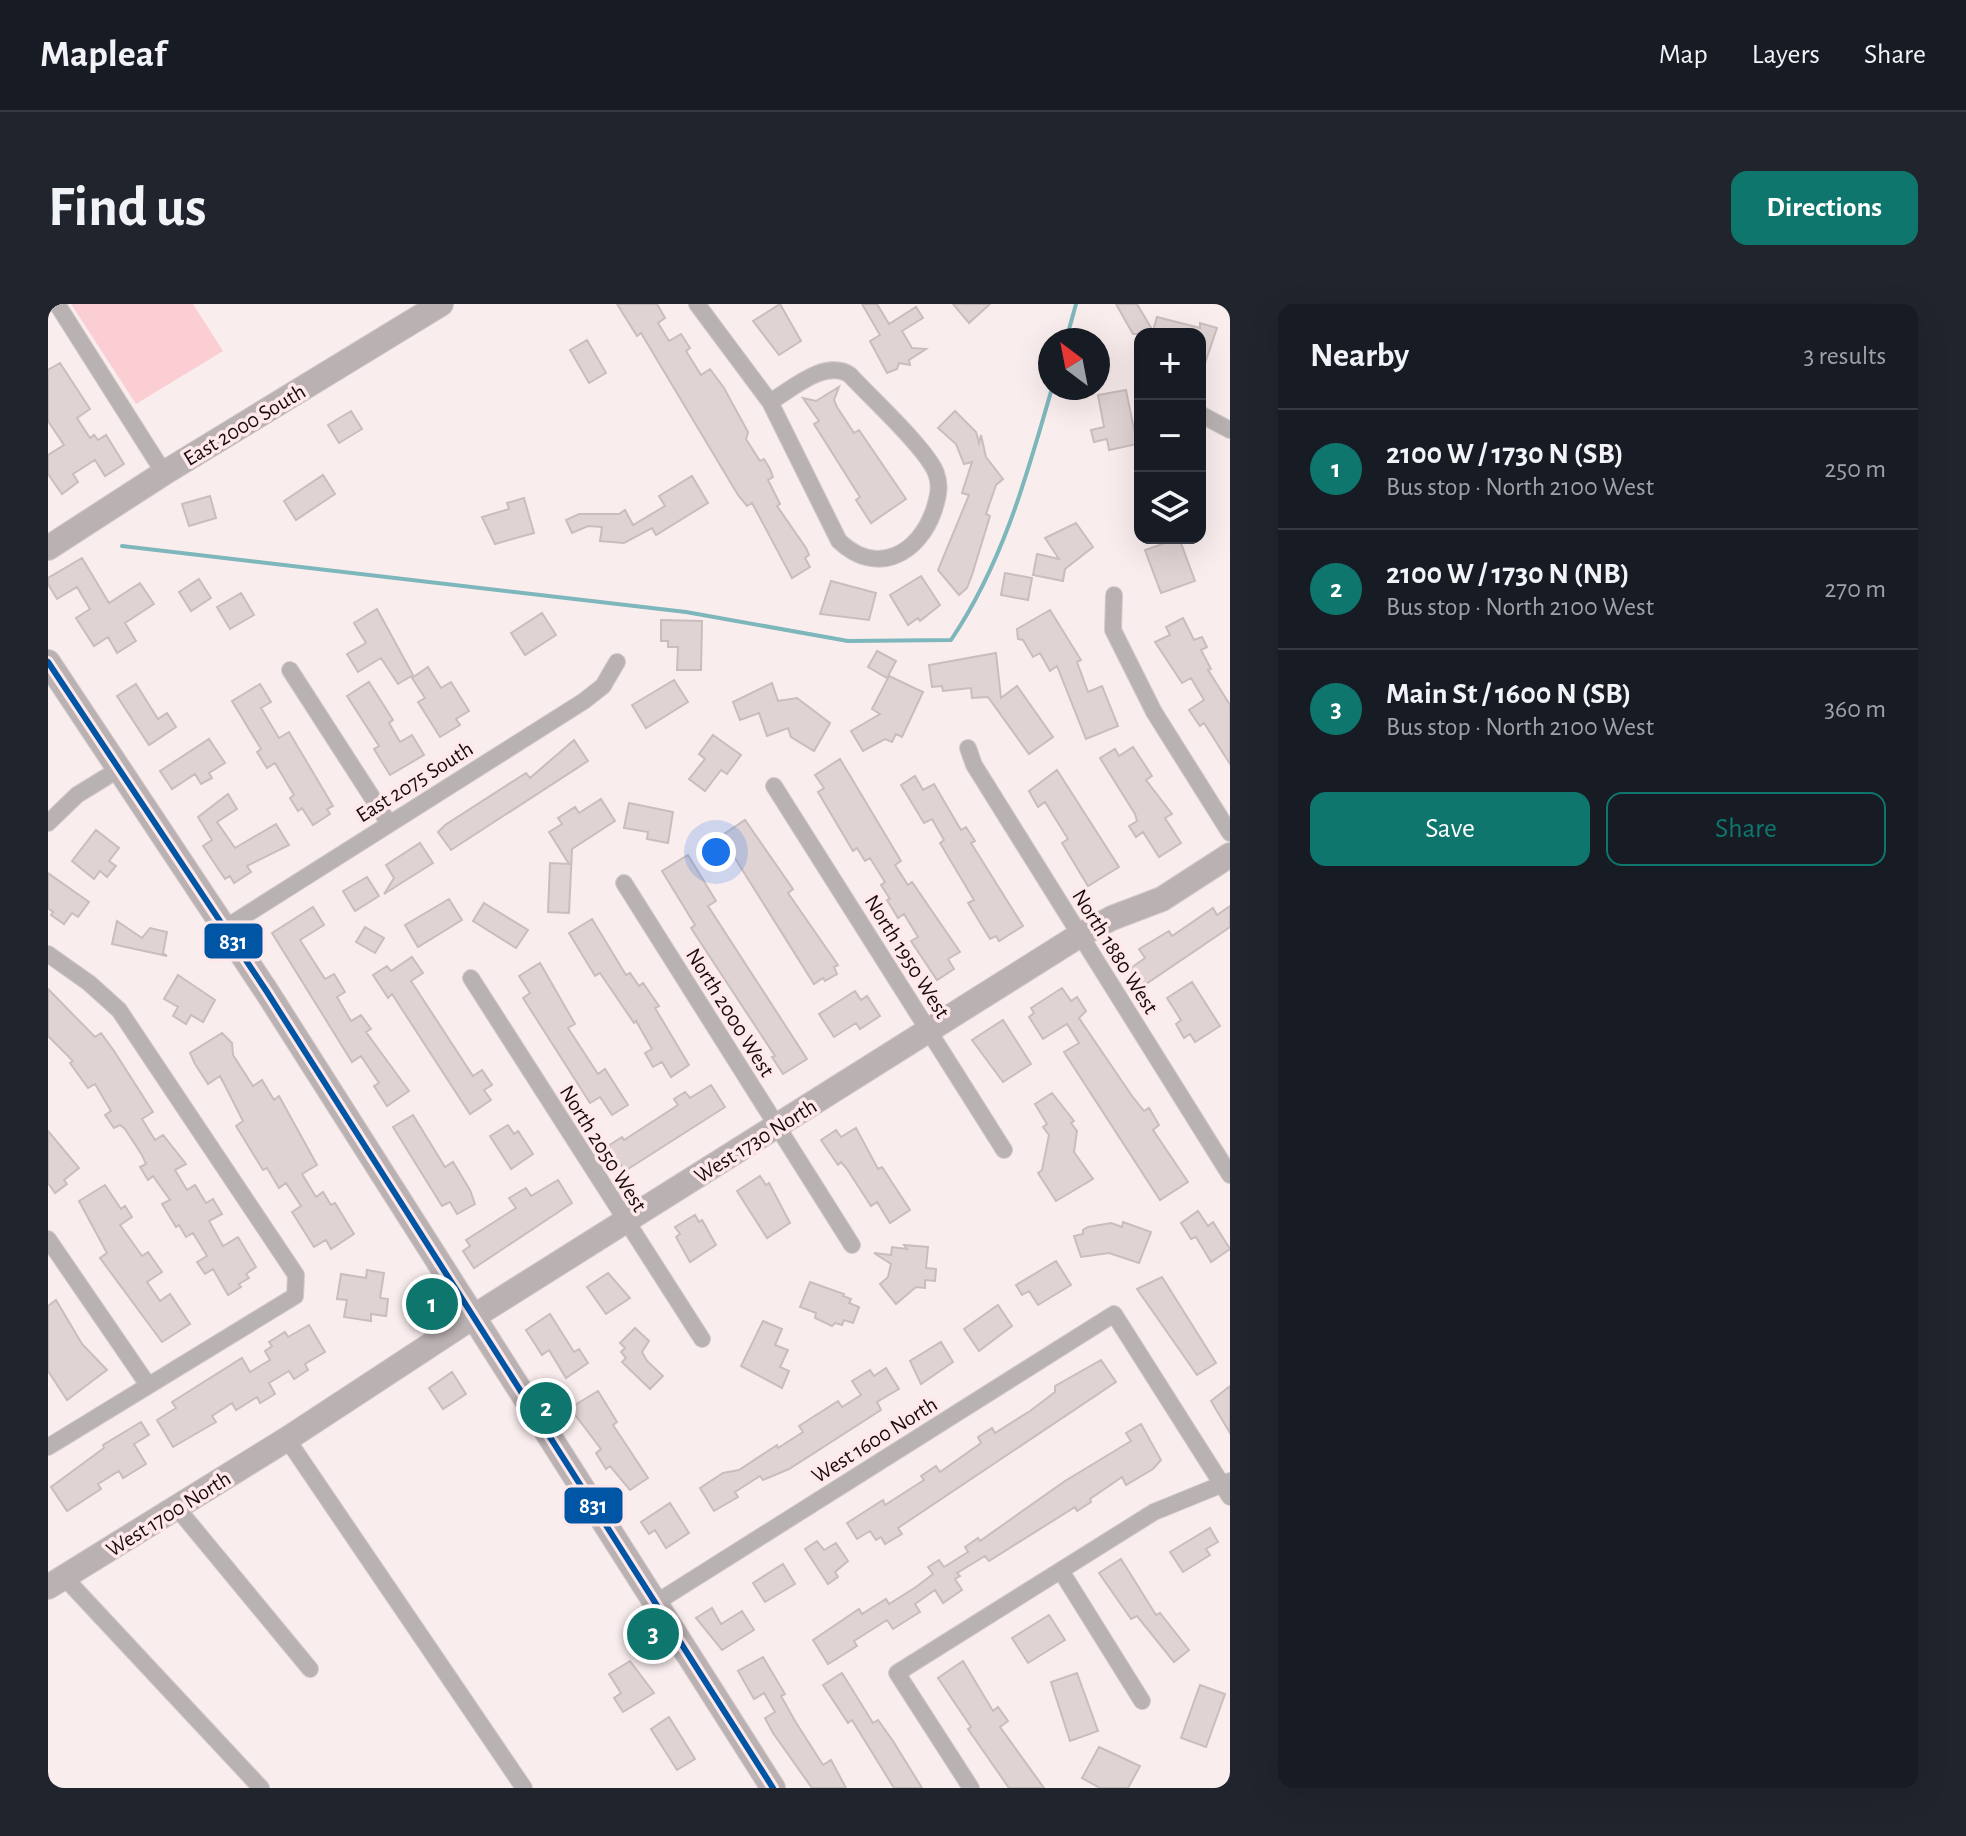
<!DOCTYPE html>
<meta charset="utf-8">
<style>
:root{--surface:#171b24;--page:#20242c;--text:#f1f3f6;--muted:#9ea1a6;--line:#363941;--accent:#0f766e}
body{margin:0;font-family:"Alegreya Sans",sans-serif;background:var(--page);color:var(--text)}
.controls{position:absolute;right:24px;top:24px;display:grid;overflow:hidden;border-radius:16px;box-shadow:0 8px 32px #0002}
.controls button{width:72px;height:72px;display:grid;place-items:center;padding:0;border:0;border-bottom:2px solid var(--line);background:var(--surface);color:var(--text);font:40px sans-serif}
.compass{position:absolute;left:990px;top:24px;width:72px;height:72px;border-radius:50%;background:var(--surface);box-shadow:0 8px 32px #0002;rotate:328deg}
.you{position:absolute;left:668px;top:548px;width:28px;height:28px;margin:-20px;border:6px solid #fff;border-radius:50%;background:#1a73e8;box-shadow:0 0 0 12px #1a73e833}
.badge{display:grid;place-items:center;width:52px;height:52px;border-radius:50%;background:var(--accent);color:#fff;font-size:26px;font-weight:700}
.pin{position:absolute;translate:-50% -50%;border:4px solid #fff;box-shadow:0 2px 8px #0006}
.list{margin:0;padding:0;list-style:none}
h2{display:flex;justify-content:space-between;align-items:center;height:104px;margin:0;padding:0 32px;font-size:34px}
h2 small{font-size:26px;font-weight:400;color:var(--muted)}
.list li{display:grid;grid-template-columns:52px 1fr auto;gap:24px;align-items:center;box-sizing:border-box;height:120px;padding:0 32px;border-top:2px solid var(--line)}
.list b{display:block;font-size:30px;white-space:nowrap}
.list p{margin:0;font-size:26px;white-space:nowrap;color:var(--muted)}
.list em{font-size:26px;font-style:normal;color:var(--muted)}
.actions{display:flex;gap:16px;padding:24px 32px}
.actions a{flex:1;padding:18px 0;border:2px solid var(--accent);border-radius:16px;text-align:center;font-size:28px;color:var(--accent)}
.actions .main{background:var(--accent);color:#fff}
.icon{flex:none;width:44px;height:44px;fill:none;stroke:currentColor;stroke-width:2;stroke-linecap:round;stroke-linejoin:round}
.map{position:relative;flex:none;width:1182px;height:1484px;overflow:hidden;border-radius:16px}
header{display:flex;align-items:center;gap:48px;box-sizing:border-box;height:112px;padding:0 40px;background:var(--surface);border-bottom:2px solid var(--line)}
header strong{font-size:38px}
nav{display:flex;gap:44px;margin-inline-start:auto;font-size:28px}
.intro{display:flex;align-items:center;justify-content:space-between;box-sizing:border-box;height:192px;padding:0 48px}
h1{margin:0;font-size:56px}
.button{padding:20px 36px;border-radius:16px;background:var(--accent);color:#fff;font-size:28px;font-weight:700}
main{display:flex;gap:48px;padding:0 48px}
aside{flex:1;background:var(--surface);border-radius:16px;box-shadow:0 8px 32px #0002}
.map>svg:first-child{display:block}
</style>
<header>
<strong>Mapleaf</strong>
<nav><a>Map</a><a>Layers</a><a>Share</a></nav>
</header>
<div class="intro"><h1>Find us</h1><a class="button">Directions</a></div>
<main>
<div class="map">
<svg width="1182" height="1484" viewBox="0 0 1182 1484">
<rect width="100%" height="100%" fill="#faedee"/>
<!-- green -->
<path fill="#faced2" d="M23,0H145L175,47L88,100Z"/>
<g fill="none" stroke-linecap="round" stroke-linejoin="round">
<!-- stream -->
<path stroke="#7db6bb" stroke-width="4" d="M1018,36L1028,0
M74,242L638,308L800,337L903,336C955,259 979,171 1004,84"/>
</g>
<!-- building -->
<path fill="#e0d3d4" stroke="#cabdbe" stroke-width="2" d="M569,0H609L617,14L610,19L621,37L633,30L642,44L638,47L653,71L662,65L676,84L700,128L698,135L712,157L716,155L722,165L725,173L720,176L732,200L729,202L758,244L761,251L757,254L762,263L744,274L704,199L699,202L690,191L593,29L589,32Z
M732,0L753,37L731,51L705,17Z
M814,0H829L841,20L868,3L875,14L854,27L864,44L878,45L861,56L862,61L851,59L849,65L839,69L822,37L832,31Z
M905,0H942L921,19Z
M1068,0H1089L1105,27L1109,13L1152,24V19L1169,24L1154,68L1152,30H1085Z
M539,36L558,69L541,79L522,46Z
M12,59L42,105L29,114L42,134L46,131L50,136L58,131L76,160L57,172L47,156L25,170L30,178L14,190L0,170V151L16,141L0,117V66Z
M791,83L786,96L789,103L806,129L811,126L858,195L823,219L808,196L812,193L766,120L771,117L755,94L768,97Z
M1078,86L1089,140L1061,146L1059,135L1046,138L1043,126L1056,123L1050,91Z
M303,107L314,125L291,139L280,121Z
M907,107L928,128L931,139L933,131L938,153L955,175L948,181L938,210L942,212L924,271L919,284L911,291L890,266L921,191L914,189L924,158L916,160L908,140L890,124Z
M275,171L287,190L248,216L236,197Z
M644,172L660,199L608,231L604,224L576,239L552,237L554,223L540,222L524,229L518,216L531,210H571L577,206L585,221L617,202L611,192Z
M162,192L168,214L141,222L134,200Z
M476,194L486,229L447,240L434,213L461,205L459,199Z
M1028,219L1045,243L1017,265L1015,277L985,271L989,250L1011,255L997,234Z
M1131,234L1147,277L1113,289L1097,246Z
M34,254L61,299L92,279L106,300L77,319L88,337L69,349L60,333L46,342L28,314L42,305L29,283L9,295L0,280V274Z
M957,269L984,274L980,296L953,291Z
M873,272L892,301L872,317L870,314L860,321L842,291Z
M151,275L163,294L143,307L131,288Z
M783,277L828,289L821,316L772,310Z
M193,289L206,311L182,325L169,303Z
M329,305L365,371L350,380L333,354L310,368L299,350L318,339L306,319Z
M1002,306L1033,356L1029,358L1040,388L1054,382L1070,422L1038,435L1009,362L1002,367L992,349L985,353L975,336L970,335L969,325Z
M494,309L508,331L477,351L463,329Z
M1135,314L1146,336L1154,333L1159,343L1153,346L1163,365L1160,366L1182,401V460L1156,419L1152,422L1141,406L1156,396L1143,374L1134,379L1107,338L1122,331L1118,323Z
M613,316L654,317L653,366H629L630,343H620V337H613Z
M829,347L848,357L839,374L820,363Z
M948,349L953,394L969,382L1005,433L981,450L940,393L924,394L923,384L895,387L894,382L884,383L881,361Z
M380,363L393,384L403,378L421,407L408,415L412,421L392,433L370,398L377,394L364,374Z
M841,372L875,388L854,433L848,430L844,438L837,435L815,447L803,427L832,410L824,405Z
M626,376L640,398L598,424L584,401Z
M321,378L345,416L341,419L352,438L364,431L376,451L342,471L326,445L331,442L299,392Z
M724,379L730,397L749,394L782,419L766,447L743,433L740,424L719,432L711,409L692,416L685,398Z
M88,380L110,415L119,409L128,423L101,441L69,392Z
M212,380L223,398L213,404L231,434L241,428L285,502L279,505L282,510L265,521L254,504L250,507L242,494L246,491L227,459L219,464L209,448L213,445L184,397Z
M665,431L693,451L679,470L673,466L657,487L641,475L657,455L651,450Z
M161,435L177,459L161,469L164,474L153,480L147,470L124,485L112,467Z
M526,436L540,457L403,546L390,528L397,521L478,469L482,474Z
M1085,443L1104,472L1098,476L1124,510L1117,514L1133,539L1111,553L1095,528L1088,533L1081,522L1089,517L1087,510L1052,454L1067,445L1071,452Z
M792,455L853,557L847,561L860,581L864,578L912,648L900,655L906,665L889,676L863,637L870,633L856,610L850,614L839,596L842,595L833,581L837,578L822,554L817,557L809,544L805,547L770,488L776,484L767,471Z
M1009,466L1071,563L1040,582L1014,539L1020,535L997,498L990,503L981,487Z
M867,472L875,486L886,480L913,526L918,523L927,537L923,539L975,622L951,637L948,632L942,635L920,599L926,596L892,539L896,536L884,515L876,519L853,481Z
M180,490L189,505L169,518L187,544L228,520L241,541L199,562L203,568L186,579L182,572L177,575L155,542L164,536L150,513Z
M553,495L567,517L524,545L521,609L500,608L502,559L521,560L501,528L514,520L510,514L527,503L531,509Z
M581,499L625,508L620,539L599,535L600,528L576,524Z
M697,516L745,585L740,589L790,661L786,663L789,670L777,677L775,674L766,680L673,532Z
M48,526L71,544L61,557L68,562L59,573L52,567L46,575L24,557Z
M372,539L385,559L336,590L346,574L338,561Z
M640,551L668,597L660,602L759,755L735,770L724,753L727,752L643,624L647,621L614,567Z
M0,569L41,598L30,613L24,609L16,620L3,611L5,608L0,604Z
M319,573L331,592L307,607L295,587Z
M401,595L414,616L370,643L357,621Z
M436,599L480,626L468,644L425,617Z
M1182,602V623L1095,682L1083,664L1097,654L1091,645L1121,627L1124,632L1165,604L1169,611Z
M265,603L276,621L252,636L277,675L286,670L297,688L289,693L303,717L313,711L323,725L318,728L361,787L339,802L326,782L331,779L313,752L304,758L224,629Z
M544,615L578,671L582,669L591,682L595,679L611,702L607,704L641,761L623,773L614,758L605,763L597,749L604,745L588,717L586,719L552,669L547,672L521,629Z
M69,617L94,634L102,624L119,628L115,649L119,652L64,640Z
M317,623L336,634L327,649L308,638Z
M364,653L375,669L363,677L425,772L434,766L444,781L436,786L443,796L422,810L344,690L340,694L325,671L339,662L343,667Z
M492,659L527,720L520,724L550,770L557,765L580,801L564,811L552,793L542,799L475,694L482,689L471,672Z
M130,671L167,696L155,718L143,711L138,720L125,712L130,703L116,695Z
M1144,678L1172,722L1147,738L1142,730L1136,734L1128,720L1133,716L1119,694Z
M1014,684L1023,697L1029,693L1038,707L1031,714L1084,792L1096,807L1101,804L1111,821L1105,826L1140,878L1112,896L1016,748L1031,739L1019,720L995,735L981,713L986,709L983,704Z
M0,685L47,733L53,729L66,747L105,808L94,815L107,836L115,831L138,860L127,866L139,886L147,881L158,899L165,895L174,910L161,917L175,942L190,933L208,963L198,970L201,974L191,980L193,983L180,991L165,965L157,970L149,958L159,952L145,929L138,933L131,921L128,923L114,900L122,896L105,872L100,876L92,863L98,860L94,851L77,825L72,821L66,824L57,811L63,807L47,780L40,784L22,759L25,757L0,732Z
M807,687L813,696L819,692L832,712L812,725L808,719L786,733L771,710Z
M955,716L983,760L955,778L924,736Z
M174,729L184,739L185,751L205,782L214,776L226,796L231,792L269,861L254,870L268,893L275,888L283,901L287,899L306,930L283,945L278,936L266,943L244,908L253,902L238,879L231,884L219,864L215,866L188,822L195,817L172,772L160,780L147,760L142,749Z
M663,781L677,803L577,867L560,842L574,833L576,836L630,801L626,795L637,788L642,794Z
M1004,789L1026,817L1023,819L1029,827L1026,848L1045,875L1008,897L990,869L994,866L1001,831L995,823L999,820L987,800Z
M365,811L397,863L405,858L422,886L427,900L409,910L402,898L394,902L345,823Z
M460,821L466,830L470,827L485,850L463,865L442,832Z
M808,824L830,865L834,863L862,906L842,919L829,898L823,902L799,865L793,858L790,861L773,836L788,826L793,833Z
M0,827L31,864L16,876L19,880L7,889L0,879Z
M712,872L718,881L721,879L742,919L719,934L689,887Z
M510,876L524,899L426,964L415,947L422,942L418,936L468,904L461,894L478,884L483,892Z
M57,881L73,905L77,902L84,913L72,921L94,952L100,948L114,968L99,978L112,997L122,990L142,1020L114,1038L52,954L59,949L31,897Z
M1150,907L1160,922L1165,918L1182,945L1163,958L1148,933L1143,935L1133,919Z
M647,911L651,918L654,916L668,941L642,958L628,933L632,930L627,923Z
M1075,918L1103,928L1091,959L1061,949L1033,953L1026,932L1035,930V926L1040,923L1063,919L1074,923Z
M856,941L880,943L878,964L888,965L887,977L877,976V984L868,983L848,1000L832,980L840,973L843,960L826,949L843,951L844,943L859,945Z
M1008,957L1023,981L990,1001L981,987L974,991L968,981Z
M319,966L336,969L332,994L340,995L338,1012L323,1010V1017L296,1013L299,996L289,995L293,970L318,974Z
M560,969L582,994L558,1010L539,983Z
M1114,973L1168,1059L1149,1071L1089,985Z
M762,978L796,990L795,992L803,995L801,999L811,1003L805,1019L796,1016L794,1021L787,1019L784,1022L767,1014L768,1009L752,1003Z
M8,996L34,1040L59,1066L19,1096L0,1067V1002Z
M950,1001L964,1022L931,1047L916,1025Z
M502,1010L526,1048L531,1045L540,1059L518,1074L501,1046L494,1051L478,1026Z
M715,1017L734,1025L727,1041L740,1046L732,1063L741,1067L734,1084L693,1062Z
M261,1021L277,1048L257,1060L260,1066L246,1075L241,1067L221,1079L227,1090L212,1099L209,1093L188,1106L184,1099L164,1112L168,1118L125,1143L109,1116L128,1104L124,1098L194,1054L202,1068L222,1056L217,1047L224,1042L221,1038L237,1028L240,1033Z
M587,1024L601,1037L594,1048L599,1057L615,1072L602,1085L574,1058L578,1054L573,1048L577,1044L572,1039Z
M893,1038L905,1058L873,1080L862,1057Z
M1053,1056L1068,1078L850,1224L854,1230L837,1240L833,1233L828,1236L822,1227L809,1235L799,1219L835,1196L837,1201L876,1176L873,1172L888,1162L892,1168L933,1139L930,1133L944,1124L947,1129L982,1107L1007,1088V1082Z
M838,1064L851,1085L829,1098L833,1106L741,1165L715,1176L712,1172L687,1188L690,1193L666,1207L652,1184L675,1169L691,1166L729,1141L730,1144L755,1128L751,1122L790,1097L794,1103L813,1091L804,1077L822,1066L826,1072Z
M404,1068L418,1090L395,1105L381,1084Z
M1182,1082V1129L1163,1097Z
M550,1087L569,1118L565,1121L600,1174L582,1186L562,1162L558,1165L548,1149L553,1145L522,1104Z
M93,1118L101,1131L86,1140L98,1160L75,1174L71,1167L50,1180L53,1185L19,1207L3,1183L56,1144L55,1141Z
M1093,1120L1113,1156L1105,1165L1078,1181L1074,1173L1042,1195L1043,1198L1029,1207L1027,1203L941,1257L937,1252L909,1269L912,1272L907,1275L914,1286L895,1299L887,1286L867,1300L872,1308L845,1325L839,1316L806,1337L809,1342L780,1360L765,1336L811,1305L814,1310L838,1295L841,1300L868,1283L885,1270L880,1263L891,1256L896,1263L920,1248L917,1243L930,1234L932,1237L1017,1177L1083,1137L1078,1129Z
M622,1199L641,1229L618,1244L607,1226L601,1230L593,1218Z
M1162,1224L1170,1238L1158,1245L1162,1251L1135,1268L1122,1248Z
M769,1237L776,1246L788,1239L800,1257L787,1268L790,1273L780,1280L757,1245Z
M1073,1255L1108,1311L1112,1309L1141,1346L1126,1358L1089,1312L1083,1315L1051,1269Z
M735,1260L747,1280L717,1298L705,1279Z
M664,1304L673,1320L694,1307L706,1326L674,1346L648,1314Z
M1001,1311L1017,1336L980,1359L964,1334Z
M715,1353L737,1390L733,1392L747,1417L775,1461L783,1456L798,1484H764L725,1429L717,1414L727,1408L716,1389L706,1395L690,1367Z
M582,1357L606,1389L575,1408L566,1394L573,1389L561,1370Z
M915,1357L945,1407L950,1403L960,1417L952,1423L996,1484H961L920,1425L923,1423L890,1374Z
M794,1369L825,1419L830,1416L845,1437L874,1484H846L804,1416L800,1419L775,1381Z
M1029,1369L1050,1427L1022,1437L1003,1378Z
M1152,1381L1177,1390L1158,1443L1133,1434Z
M621,1413L647,1455L629,1466L603,1425Z
M1051,1443L1092,1462L1080,1484H1052L1034,1474Z"/>
<g fill="none" stroke-linecap="round" stroke-linejoin="round">
<!-- street casing -->
<g stroke="#d5cacb" stroke-width="18">
<path id="street" d="M9,0L116,169
M649,0L722,98L791,237C829,273 871,250 886,206C890,193 893,182 888,169C879,145 822,93 802,71C777,54 743,86 722,98
M1152,110L1182,126
M1066,291L1065,326L1106,408L1182,529
M242,366L340,518
M920,444L926,461L1182,871
M726,482L956,846
M0,519L29,491L68,467
M576,579L804,941
M177,624L536,397L555,382L569,358
M0,650L41,679L71,706L248,971L247,992L0,1143
M423,674L654,1035
M0,935L100,1081
M239,1135L476,1484
M129,1204L262,1365
M1013,1267L1094,1397
M16,1273L213,1484
M609,1298L1066,1010L1182,1193
M923,1484L849,1369L1106,1208L1182,1177"/>
</g>
<!-- secondary casing -->
<g stroke="#d5cacb" stroke-width="26">
<path id="secondary" d="M0,244L116,169L393,0
M0,358L219,688L725,1484
M0,1283L239,1135L425,1013L1032,631L1064,614L1114,595L1182,551"/>
</g>
<!-- street -->
<use href="#street" stroke="#b9b2b2" stroke-width="16"/>
<!-- secondary -->
<use href="#secondary" stroke="#bab1b2" stroke-width="24"/>
<!-- bus-1 casing -->
<g stroke="#ffe8e9" stroke-width="12">
<path id="bus-1" d="M0,358L219,688L725,1484"/>
</g>
<!-- bus-1 -->
<use href="#bus-1" stroke="#0055a4" stroke-width="6"/>
</g>
<g text-anchor="middle" stroke-width="7" stroke-linejoin="round" paint-order="stroke">
<!-- street labels -->
<g font-size="22" fill="#180b0d" stroke="#ffe8e9">
<text transform="translate(196 120) rotate(-31)" y="8">East 2000 South</text>
<text transform="translate(366 477) rotate(-32)" y="8">East 2075 South</text>
<text transform="translate(1068 647) rotate(58)" y="8">North 1880 West</text>
<text transform="translate(860 652) rotate(58)" y="8">North 1950 West</text>
<text transform="translate(683 708) rotate(58)" y="8">North 2000 West</text>
<text transform="translate(707 836) rotate(-32)" y="8">West 1730 North</text>
<text transform="translate(556 844) rotate(58)" y="8">North 2050 West</text>
<text transform="translate(826 1135) rotate(-32)" y="8">West 1600 North</text>
<text transform="translate(120 1209) rotate(-32)" y="8">West 1700 North</text>
</g>
</g>
<g stroke="#ffe8e9" stroke-width="3">
<rect x="155" y="618" width="61" height="38" rx="8" fill="#0055a4"/>
<rect x="515" y="1182" width="61" height="39" rx="8" fill="#0055a4"/>
</g>
<g font-size="22" text-anchor="middle" font-weight="bold" fill="#fff">
<text x="185" y="645">831</text>
<text x="545" y="1209">831</text>
</g>
</svg>
<div class="controls">
<button>+</button>
<button>−</button>
<button><svg class="icon" aria-label="layers" viewBox="0 0 24 24"><path d="M12 4l9 5-9 5-9-5zM3 14l9 5 9-5"/></svg></button>
</div>
<svg class="compass" viewBox="-18 -18 36 36"><path d="M0-13l5 13h-10z" fill="#e53935"/><path d="M0 13l5-13h-10z" fill="#9ea1a6"/></svg>
<div class="you"></div>
<div class="pin badge" style="left:384px;top:1000px">1</div>
<div class="pin badge" style="left:498px;top:1104px">2</div>
<div class="pin badge" style="left:605px;top:1330px">3</div>
</div>
<aside>
<h2>Nearby<small>3 results</small></h2>
<ul class="list">
<li><span class="badge">1</span><div><b>2100 W / 1730 N (SB)</b><p>Bus stop · North 2100 West</p></div><em>250 m</em></li>
<li><span class="badge">2</span><div><b>2100 W / 1730 N (NB)</b><p>Bus stop · North 2100 West</p></div><em>270 m</em></li>
<li><span class="badge">3</span><div><b>Main St / 1600 N (SB)</b><p>Bus stop · North 2100 West</p></div><em>360 m</em></li>
</ul>
<div class="actions"><a class="main">Save</a><a>Share</a></div>
</aside>
</main>
